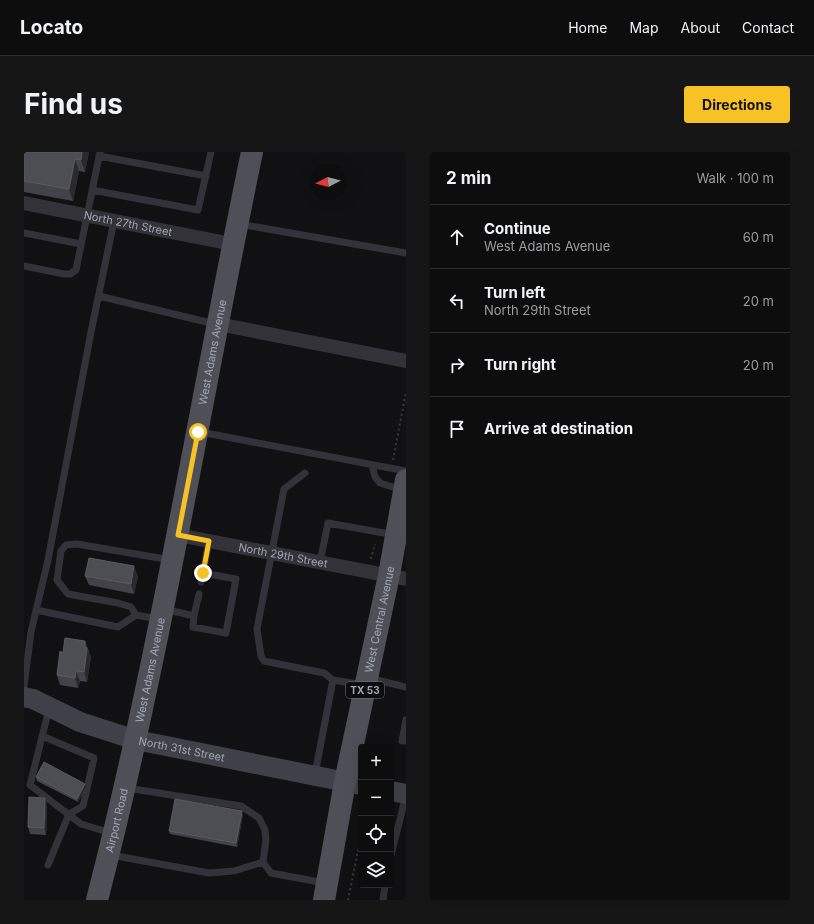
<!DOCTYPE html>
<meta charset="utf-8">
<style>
:root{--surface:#0d0d0e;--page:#161617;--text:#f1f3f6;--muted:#9a9c9e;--line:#2d2d2e;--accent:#f6c225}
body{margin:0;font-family:Inter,sans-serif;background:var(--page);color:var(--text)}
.controls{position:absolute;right:12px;bottom:12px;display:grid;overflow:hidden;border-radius:4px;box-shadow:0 4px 16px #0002}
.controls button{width:36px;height:36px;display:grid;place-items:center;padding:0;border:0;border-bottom:1px solid var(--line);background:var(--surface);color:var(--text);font:20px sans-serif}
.compass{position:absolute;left:286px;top:12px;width:36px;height:36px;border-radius:50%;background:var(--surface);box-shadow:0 4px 16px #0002;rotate:263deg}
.stop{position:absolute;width:12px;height:12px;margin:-9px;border:3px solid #f6c225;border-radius:50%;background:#fff}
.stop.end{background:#f6c225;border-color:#fff;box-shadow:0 1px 4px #0008}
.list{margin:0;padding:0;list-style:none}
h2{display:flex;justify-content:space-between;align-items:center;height:52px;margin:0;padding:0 16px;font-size:17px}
h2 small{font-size:13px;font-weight:400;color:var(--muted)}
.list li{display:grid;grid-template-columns:26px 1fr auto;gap:12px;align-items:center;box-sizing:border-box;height:64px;padding:0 16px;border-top:1px solid var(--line)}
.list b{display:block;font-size:15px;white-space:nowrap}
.list p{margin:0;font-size:13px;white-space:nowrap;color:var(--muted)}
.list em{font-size:13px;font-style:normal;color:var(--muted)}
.icon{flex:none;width:22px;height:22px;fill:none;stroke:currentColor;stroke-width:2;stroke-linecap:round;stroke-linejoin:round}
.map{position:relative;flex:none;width:382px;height:748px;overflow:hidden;border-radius:4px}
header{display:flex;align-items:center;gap:24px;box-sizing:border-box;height:56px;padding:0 20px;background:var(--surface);border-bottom:1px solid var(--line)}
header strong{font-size:19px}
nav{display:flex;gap:22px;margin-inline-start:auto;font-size:14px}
.intro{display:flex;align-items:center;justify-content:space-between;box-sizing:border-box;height:96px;padding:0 24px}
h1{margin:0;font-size:28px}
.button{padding:10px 18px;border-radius:4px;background:var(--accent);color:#111;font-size:14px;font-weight:700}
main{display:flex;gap:24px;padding:0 24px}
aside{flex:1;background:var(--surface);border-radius:4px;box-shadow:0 4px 16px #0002}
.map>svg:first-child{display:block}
</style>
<header>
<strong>Locato</strong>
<nav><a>Home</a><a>Map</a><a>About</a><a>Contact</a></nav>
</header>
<div class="intro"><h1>Find us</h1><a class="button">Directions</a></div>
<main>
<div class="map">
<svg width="382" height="748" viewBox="0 0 382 748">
<rect width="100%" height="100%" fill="#111113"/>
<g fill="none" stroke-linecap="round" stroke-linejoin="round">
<!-- path -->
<path stroke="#38393f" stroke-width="2" stroke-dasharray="2 3" stroke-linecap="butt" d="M369,308L382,240
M347,407L351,392
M324,748L337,684"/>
<!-- lane -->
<path stroke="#323238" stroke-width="7" d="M75,4L182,24
M68,38L174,58L187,0
M215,72L382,101
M0,81L57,92
M0,114L40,122H46L52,118L76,0
M75,144L191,172
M176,280L382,319
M348,313L351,325L356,331L378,338
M281,321L260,337L233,477L237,504L240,509L300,521L309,528L339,533
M296,410L304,371L371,383
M177,430L179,421
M140,457L170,464L169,475L202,481L212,427L179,421L185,389
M12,458L94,475L112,463
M170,464L175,442
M134,467L112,463L107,455L94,451L44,442L33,428L37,399L42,393L53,392L147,408
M345,526L382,535
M0,534L7,480L24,408L67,180L90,69
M25,557L6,633L57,672L87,681
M382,568L378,589H382
M18,584L70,606L59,654L45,662L24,713
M291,622L309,528
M103,636L217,654L235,666L241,678L242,688L239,710L247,721L301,731
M87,703L185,721L210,719L239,710
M367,703L382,643
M359,748L361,733"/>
<!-- street -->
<g stroke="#323238" stroke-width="14">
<path id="s1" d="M0,51L208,92"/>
<path d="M194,172L382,209"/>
<path id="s2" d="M154,383L382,427"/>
</g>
<!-- secondary -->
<g stroke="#404148" stroke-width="20">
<path id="s3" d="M0,545L9,547L56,570L112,588L337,633"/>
<path d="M367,639L382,642"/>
</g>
<!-- primary -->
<g stroke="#4e4f57" stroke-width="22">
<path id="s4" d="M73,748C137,501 176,249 228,0"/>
<path id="s5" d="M300,748L321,630L365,423L382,328"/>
</g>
</g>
<!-- wall -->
<path fill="#424248" d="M0,0H65L61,20L55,19L49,49L0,40Z
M61,424H114L110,442L65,433Z
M61,489L67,505L63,530L56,529L54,536L36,533L33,523L39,501Z
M12,625L62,635L54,650L13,629Z
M23,653L22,683L6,682L4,675Z
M219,663L213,695L146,682L145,679Z"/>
<!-- shaded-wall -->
<path fill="#2a2a2e" d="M58,0H65L61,20L57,8Z
M51,7L55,19L49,49L45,37Z
M110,414L114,424L110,442L107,432Z
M61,489L67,505L63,530L60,520L61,495Z
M52,519L56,529L54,536L51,526Z
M61,632L62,635L54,650L53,647Z
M21,646L23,653L22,683L20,676Z
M218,659L219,663L213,695L212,691Z"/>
<!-- building -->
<path fill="#4d4d54" stroke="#5a5b63" d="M0,0H58L57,8L51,7L45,37L0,29Z
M65,406L110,414L107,432L61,424Z
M41,486L61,489V495L63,496L60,520L52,519L51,526L33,523L36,499L39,501Z
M20,610L61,632L53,647L12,625Z
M5,645L21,646L20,676L4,675Z
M151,647L218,659L212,691L145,679Z"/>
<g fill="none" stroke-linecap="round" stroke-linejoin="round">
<!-- route -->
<path stroke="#f6c225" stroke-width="5" d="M174,280L154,383L185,389L179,421"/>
</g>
<g text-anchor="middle" stroke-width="3.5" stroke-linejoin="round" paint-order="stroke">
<!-- shield labels -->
<rect fill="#0c0c0e" stroke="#757882" stroke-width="1" x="322" y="530" width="38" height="16" rx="3"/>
<g font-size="10" font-weight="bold" fill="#a2a6b4">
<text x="341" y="542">TX 53</text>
</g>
<!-- street labels -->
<g font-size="11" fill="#a2a6b4" stroke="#0c0c0e">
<text dy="4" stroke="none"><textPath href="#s1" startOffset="106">North 27th Street</textPath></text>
<text dy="4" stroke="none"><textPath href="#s4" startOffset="560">West Adams Avenue</textPath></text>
<text dy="4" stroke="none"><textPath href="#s2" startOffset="107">North 29th Street</textPath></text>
<text dy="4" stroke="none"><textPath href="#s5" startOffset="286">West Central Avenue</textPath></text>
<text dy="4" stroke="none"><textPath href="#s4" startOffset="236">West Adams Avenue</textPath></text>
<text dy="4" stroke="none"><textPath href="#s3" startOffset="167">North 31st Street</textPath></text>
<text dy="4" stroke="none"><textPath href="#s4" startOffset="82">Airport Road</textPath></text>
</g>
</g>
</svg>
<div class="controls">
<button>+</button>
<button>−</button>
<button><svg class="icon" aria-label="locate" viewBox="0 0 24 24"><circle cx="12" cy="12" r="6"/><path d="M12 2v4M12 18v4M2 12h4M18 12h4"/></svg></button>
<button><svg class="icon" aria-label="layers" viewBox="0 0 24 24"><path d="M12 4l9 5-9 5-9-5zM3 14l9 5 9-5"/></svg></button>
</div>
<svg class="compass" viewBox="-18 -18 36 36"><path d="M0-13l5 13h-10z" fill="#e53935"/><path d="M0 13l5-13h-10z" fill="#9a9c9e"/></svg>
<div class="stop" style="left:174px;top:280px"></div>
<div class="stop end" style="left:179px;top:421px"></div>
</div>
<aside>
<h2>2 min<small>Walk · 100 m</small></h2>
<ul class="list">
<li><svg class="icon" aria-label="ahead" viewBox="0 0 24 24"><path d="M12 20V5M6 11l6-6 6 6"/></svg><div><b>Continue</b><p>West Adams Avenue</p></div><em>60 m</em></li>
<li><svg class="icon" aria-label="left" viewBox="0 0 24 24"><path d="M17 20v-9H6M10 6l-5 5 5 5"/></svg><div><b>Turn left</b><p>North 29th Street</p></div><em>20 m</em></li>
<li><svg class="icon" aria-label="right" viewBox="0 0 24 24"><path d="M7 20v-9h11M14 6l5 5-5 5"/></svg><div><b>Turn right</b></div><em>20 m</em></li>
<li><svg class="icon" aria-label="arrive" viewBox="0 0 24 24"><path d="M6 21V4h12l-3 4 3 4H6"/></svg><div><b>Arrive at destination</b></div></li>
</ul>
</aside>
</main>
